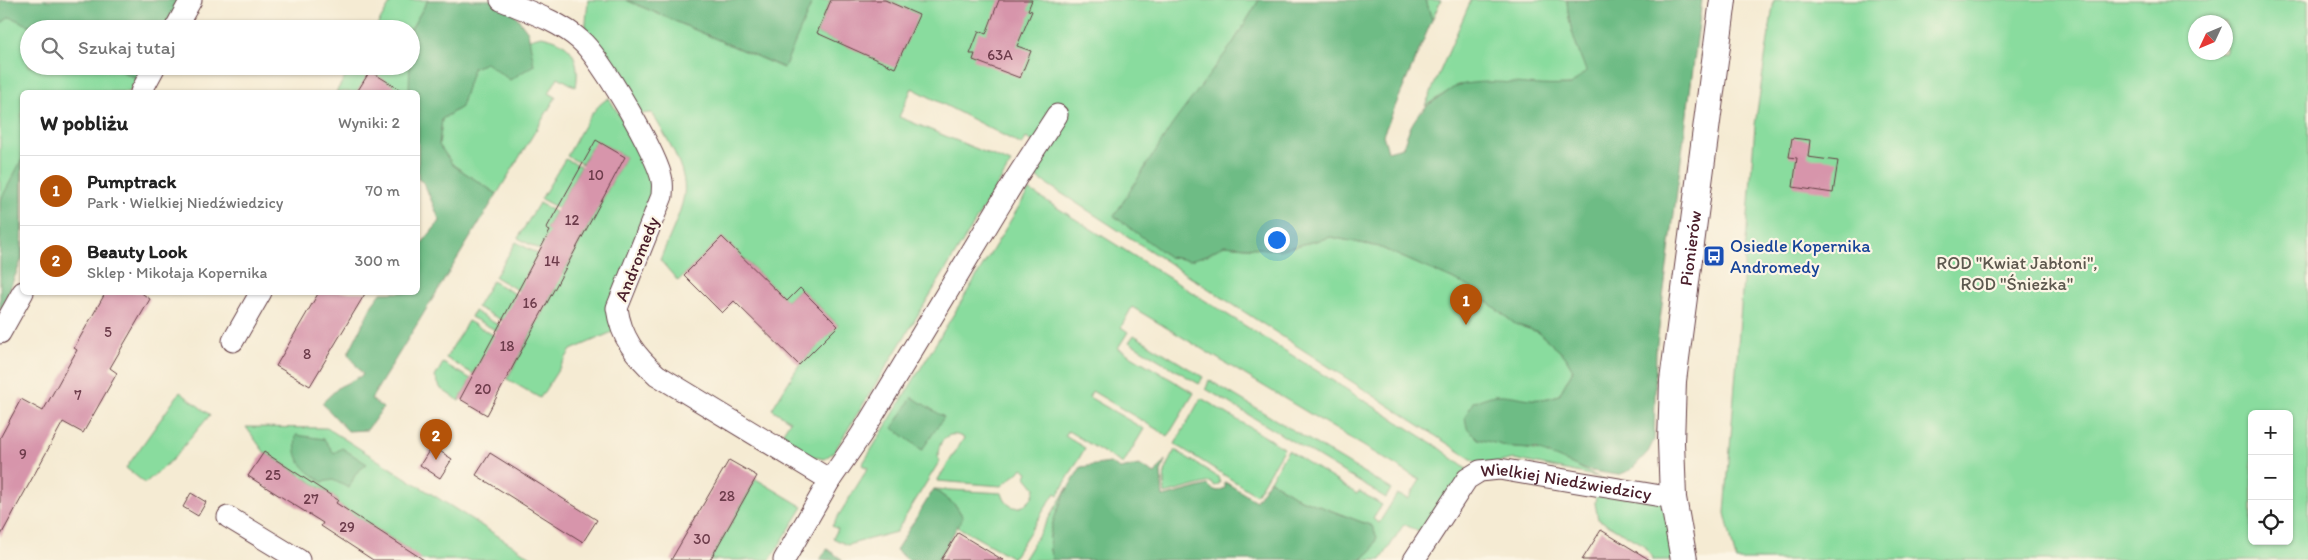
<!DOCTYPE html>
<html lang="pl">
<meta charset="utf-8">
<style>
:root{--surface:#fff;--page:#f6f6f6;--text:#222;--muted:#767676;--line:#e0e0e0;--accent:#b45309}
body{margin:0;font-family:Itim,sans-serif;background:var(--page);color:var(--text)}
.controls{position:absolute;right:15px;bottom:15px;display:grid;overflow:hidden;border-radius:8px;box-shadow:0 1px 4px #0004}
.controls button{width:45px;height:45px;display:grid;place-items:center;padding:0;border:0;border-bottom:1px solid var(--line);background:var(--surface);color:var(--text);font:25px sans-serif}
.compass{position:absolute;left:2188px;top:15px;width:45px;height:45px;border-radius:50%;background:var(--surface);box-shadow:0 1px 4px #0004;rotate:226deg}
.you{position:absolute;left:1276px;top:239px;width:18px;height:18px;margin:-12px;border:4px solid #fff;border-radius:50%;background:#1a73e8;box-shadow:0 0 0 8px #1a73e833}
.badge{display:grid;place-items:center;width:32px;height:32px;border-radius:50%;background:var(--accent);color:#fff;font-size:16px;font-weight:700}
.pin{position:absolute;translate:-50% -41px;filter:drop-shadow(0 1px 2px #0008)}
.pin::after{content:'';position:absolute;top:26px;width:18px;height:15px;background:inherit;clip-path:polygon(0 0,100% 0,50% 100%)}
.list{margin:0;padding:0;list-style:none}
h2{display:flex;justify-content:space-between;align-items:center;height:65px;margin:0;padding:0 20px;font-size:21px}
h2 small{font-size:16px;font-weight:400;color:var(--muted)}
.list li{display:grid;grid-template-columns:32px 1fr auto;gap:15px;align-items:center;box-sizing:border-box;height:70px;padding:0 20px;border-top:1px solid var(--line)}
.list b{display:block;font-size:19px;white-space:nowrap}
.list p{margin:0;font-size:16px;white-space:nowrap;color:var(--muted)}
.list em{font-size:16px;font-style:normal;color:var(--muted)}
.icon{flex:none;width:28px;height:28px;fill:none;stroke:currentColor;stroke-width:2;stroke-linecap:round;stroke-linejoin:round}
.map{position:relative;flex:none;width:2308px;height:560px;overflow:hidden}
.search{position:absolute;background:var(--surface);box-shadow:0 1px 4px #0004;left:20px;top:20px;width:400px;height:55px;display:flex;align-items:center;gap:12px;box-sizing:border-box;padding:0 18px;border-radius:28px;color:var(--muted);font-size:19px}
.panel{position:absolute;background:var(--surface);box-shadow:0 1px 4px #0004;left:20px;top:90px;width:400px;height:205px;border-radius:8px}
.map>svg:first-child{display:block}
</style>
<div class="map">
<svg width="2308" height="560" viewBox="0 0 2308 560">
<rect width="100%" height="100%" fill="#fcf5e5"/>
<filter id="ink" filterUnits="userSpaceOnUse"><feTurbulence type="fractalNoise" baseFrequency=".02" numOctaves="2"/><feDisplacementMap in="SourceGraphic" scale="10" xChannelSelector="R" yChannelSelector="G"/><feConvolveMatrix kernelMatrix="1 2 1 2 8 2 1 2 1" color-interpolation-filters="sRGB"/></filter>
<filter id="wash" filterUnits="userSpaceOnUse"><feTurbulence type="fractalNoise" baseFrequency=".0096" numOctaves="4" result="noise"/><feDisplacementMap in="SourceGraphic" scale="20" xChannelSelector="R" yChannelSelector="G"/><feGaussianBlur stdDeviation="1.12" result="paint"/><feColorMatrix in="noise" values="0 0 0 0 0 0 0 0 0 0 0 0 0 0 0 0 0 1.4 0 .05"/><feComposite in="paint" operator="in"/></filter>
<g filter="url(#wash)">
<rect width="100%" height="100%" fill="#f5ebd3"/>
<!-- green -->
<path fill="#89dc9e" stroke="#6a7e64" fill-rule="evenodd" d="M392,0H428L411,29H375Z
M588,0H626L783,68L813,0H831L817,33L895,67L918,15L885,0H1259L1233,43L1161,251L1169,257L1190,260L1207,255L1224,245L1280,250L1331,237L1379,247L1468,286L1515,324L1538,332L1565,356L1573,370L1559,395C1536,403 1518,399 1495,395L1514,448C1551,449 1567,462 1598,477C1621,487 1649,491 1673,498L1684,560H1651L1652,558L1645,546L1598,519L1595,503L1599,477L1514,459L1482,466L1027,171L1042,147L1026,138L1022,145L912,88L899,117L1011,163L834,452L824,459L809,456L780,437L790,421L772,409L799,365L838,325L800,288L787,301L722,237L678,281L660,260C668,239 680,217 684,195C688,168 665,136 652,113L639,114L585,33Z
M1426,0H1441L1432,20Z
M1471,0H1567C1568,26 1577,47 1587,71L1571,85L1528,86L1491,83L1458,85L1425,106Z
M1774,0H2308V560H1736L1725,513L1755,125ZM2196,22H2226V52H2196ZM2252,414H2289V541H2252Z
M7,9L70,29H29V66H111L137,79L129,92H22V239L0,275V21Z
M541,36C571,41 581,58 576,87L558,77L549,93L556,97L497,194L453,165L439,145L442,119L461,107L472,68C497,60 516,41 541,36Z
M352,66H410V92H404L370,72L357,92H336Z
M609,98L647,162L658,194L617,330L571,350L540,398L507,379L625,157L596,140L582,164L567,156C578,138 590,108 609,98Z
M565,159L581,166L558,208L541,199Z
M1029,190L1435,445L1473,474L1428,537L1404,524L1381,560H1361L1364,558L1372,526L1298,498L1270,480L1288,450L1357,494L1359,491L1382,505L1373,519L1379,523L1397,494L1408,499L1420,480L1132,307L1121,327L1128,332L1118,348L1194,393L1168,436L1092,391L1089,397L1144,429L1123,464L1068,431L1065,436L1085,448L1058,495L1055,493L1013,558L958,527L963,517L956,506L934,489L1002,493C1008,516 1032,509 1035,488L1026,477L1028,472L1022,468C1017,476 1009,478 1002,486L937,481L964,438C946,427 935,445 939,462L896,532L847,545L833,538L838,529L832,526L868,468L862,465Z
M539,203L555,212L546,229L550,232L540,250L518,238Z
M516,242L538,254L519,291L495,277Z
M492,281L517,295L503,321L477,307Z
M474,311L500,326L497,331L471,317Z
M468,321L495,336L473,374L446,358Z
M1134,335L1203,377L1199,384L1129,342Z
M443,363L471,379L459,401L441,389L435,377Z
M1209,380L1391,489L1386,498L1206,389Z
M180,392L210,415L173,459L145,483L126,468Z
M1201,398L1284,448L1256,495L1175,444Z
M246,427L327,428L536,560H409V550L336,503L338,499L264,452Z
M1175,450L1218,477L1220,483L1215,486L1210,482L1165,494C1162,476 1166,465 1175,450Z
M756,479L803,507L770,560H710Z
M1068,487C1059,508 1042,537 1053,560H1023Z"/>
<!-- forest -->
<path fill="#6ebc85" stroke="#5c6e58" d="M0,0H184L167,29H37L10,17L0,24Z
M428,0H494L510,8L528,32L534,65L510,80L486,63L473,68L461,107L442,119L439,145L453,165L497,194L371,399L383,408L367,430L348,431L322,403L339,387L363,375L348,354L372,305L381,293L418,292V248L440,221L424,183L418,179V92H409L411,29Z
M626,0H813L784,68Z
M1259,0H1426L1432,20L1383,135L1388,151L1403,147C1410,125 1416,112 1437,99C1444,95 1452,87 1460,85C1495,77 1535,88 1571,85L1586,71C1577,47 1568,26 1567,0H1702L1656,351L1654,440L1648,452L1631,470L1618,475L1586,470L1536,449L1514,448L1478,439L1467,428L1465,417L1473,402C1480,400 1488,396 1496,395C1521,394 1530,405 1559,395L1573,370L1565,356L1538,332L1515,324L1468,286L1379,247L1331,237L1280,250L1224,245L1207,255L1190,260L1169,257L1114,216L1172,125L1233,43Z
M111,66H145L138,79Z
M22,159V259L0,313V201Z
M912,397L944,417L922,450L893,428Z
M296,435L324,439L334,453L342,448L367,464L356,473L349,488L333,480L322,482C302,467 293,461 296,435Z
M1165,460L1161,472L1163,497L1208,485L1212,489L1218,491L1225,488V482L1256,501L1270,480L1298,498L1372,526L1377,537L1372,550L1361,560H1053C1040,534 1066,490 1081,467L1110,463L1120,469L1139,465L1155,474Z
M934,489L956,506L963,517L938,560H908L896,550Z
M827,549L843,560H820Z"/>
<g id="blocks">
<!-- building -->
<path fill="#d795ab" d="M831,0H885L919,15L895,68L817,33Z
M999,0H1032L1028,10L1032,11L1017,46L1031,51L1020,78L973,60L975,54H970L979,31L986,34Z
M370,71L404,92H357Z
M1792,138L1810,140L1808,157L1838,161L1833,193L1793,187L1797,158L1789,157Z
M596,140L625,157L487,415L460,399L550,231L546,229Z
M722,237L787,301L800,288L838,326L799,365L734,301L722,313L684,275Z
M106,292H140L150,299L110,368L117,373L83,433L63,422L0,537V438L21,399L43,411L77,350L74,348Z
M319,292H366L310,386L276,366Z
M432,446L452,459L440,478L420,465Z
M264,452L338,500L336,503L424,560H373L321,526L323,523L248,476Z
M490,453L597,520L583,542L476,475Z
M729,460L757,476L710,560H671Z
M191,493L206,502L198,516L183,507Z
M1601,530L1650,560H1582Z
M958,533L1003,560H941Z"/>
</g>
</g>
<g filter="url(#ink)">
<use href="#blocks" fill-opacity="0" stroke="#643e44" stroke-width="1"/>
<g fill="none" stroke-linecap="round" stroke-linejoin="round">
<!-- minor casing -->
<g stroke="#643e44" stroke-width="23">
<g id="minor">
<path d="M501,0C527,11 559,21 580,40C600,56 659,157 662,181C663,186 662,192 662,196L617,308C621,338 636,356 657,375L830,480"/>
<path d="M175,29L191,0"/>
<path d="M141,92L155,66"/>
<path d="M0,333L23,292"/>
<path d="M233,341L261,292"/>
<path d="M228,517L299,560"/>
<path d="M784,560L830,480L861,435L1018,175L1057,115"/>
<path id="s1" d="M1414,560L1467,479L1480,471L1499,469L1673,498"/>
</g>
</g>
<!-- tertiary casing -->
<g stroke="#643e44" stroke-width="28">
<g id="tertiary">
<path id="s2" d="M1684,560L1673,498L1671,442L1673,381L1723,0"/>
</g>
</g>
<!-- minor -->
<use href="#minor" stroke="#fff" stroke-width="21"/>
<!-- tertiary -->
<use href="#tertiary" stroke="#fff" stroke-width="26"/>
</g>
</g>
<!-- icons -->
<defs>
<g id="bus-square" transform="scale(1.125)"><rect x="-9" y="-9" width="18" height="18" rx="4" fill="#1a4fb4" stroke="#fcf5e5"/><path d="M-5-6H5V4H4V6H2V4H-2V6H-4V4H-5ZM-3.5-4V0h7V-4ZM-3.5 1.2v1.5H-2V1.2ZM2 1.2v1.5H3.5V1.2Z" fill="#fff"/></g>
</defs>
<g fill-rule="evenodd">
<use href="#bus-square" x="1714" y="256"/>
</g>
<g text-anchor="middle" stroke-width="4.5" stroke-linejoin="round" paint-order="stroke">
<!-- number labels -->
<g font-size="15" fill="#6d3c4b">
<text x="1000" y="60">63A</text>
<text x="596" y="180">10</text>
<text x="572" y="225">12</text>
<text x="552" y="266">14</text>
<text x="530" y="308">16</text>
<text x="108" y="337">5</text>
<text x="507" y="351">18</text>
<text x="307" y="359">8</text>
<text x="483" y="394">20</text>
<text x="78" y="400">7</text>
<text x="23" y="459">9</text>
<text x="273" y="480">25</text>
<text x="727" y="501">28</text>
<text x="311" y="504">27</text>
<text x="347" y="532">29</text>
<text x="702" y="544">30</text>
</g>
<!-- transit labels -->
<g font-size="18" fill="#164399" stroke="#fcf5e5" text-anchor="start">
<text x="1730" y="252">Osiedle Kopernika<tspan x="1730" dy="21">Andromedy</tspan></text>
</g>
<!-- street labels -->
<g font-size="18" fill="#4a1f2b" stroke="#fcf5e5">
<text dy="6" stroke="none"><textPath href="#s2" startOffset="314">Pionierów</textPath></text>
<text transform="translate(637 259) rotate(-68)" y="6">Andromedy</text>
<text dy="6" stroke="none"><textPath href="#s1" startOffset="199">Wielkiej Niedźwiedzicy</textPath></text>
</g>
<!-- park labels -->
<g font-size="18" fill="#5d584e" stroke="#fcf5e5">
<text x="2017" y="269">ROD "Kwiat Jabłoni",<tspan x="2017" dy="21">ROD "Śnieżka"</tspan></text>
</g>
</g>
</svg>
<div class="controls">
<button>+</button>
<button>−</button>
<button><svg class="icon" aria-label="locate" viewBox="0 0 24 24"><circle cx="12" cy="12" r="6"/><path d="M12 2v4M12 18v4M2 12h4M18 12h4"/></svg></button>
</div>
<svg class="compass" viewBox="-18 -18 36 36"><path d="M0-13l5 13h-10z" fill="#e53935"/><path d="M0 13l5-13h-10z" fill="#767676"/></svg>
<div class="you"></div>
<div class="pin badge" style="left:1466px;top:325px">1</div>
<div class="pin badge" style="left:436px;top:460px">2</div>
<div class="search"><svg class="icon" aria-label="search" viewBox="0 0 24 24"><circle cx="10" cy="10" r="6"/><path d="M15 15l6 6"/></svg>Szukaj tutaj</div>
<section class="panel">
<h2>W pobliżu<small>Wyniki: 2</small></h2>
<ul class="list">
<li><span class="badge">1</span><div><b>Pumptrack</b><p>Park · Wielkiej Niedźwiedzicy</p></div><em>70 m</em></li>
<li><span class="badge">2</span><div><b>Beauty Look</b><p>Sklep · Mikołaja Kopernika</p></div><em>300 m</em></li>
</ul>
</section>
</div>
